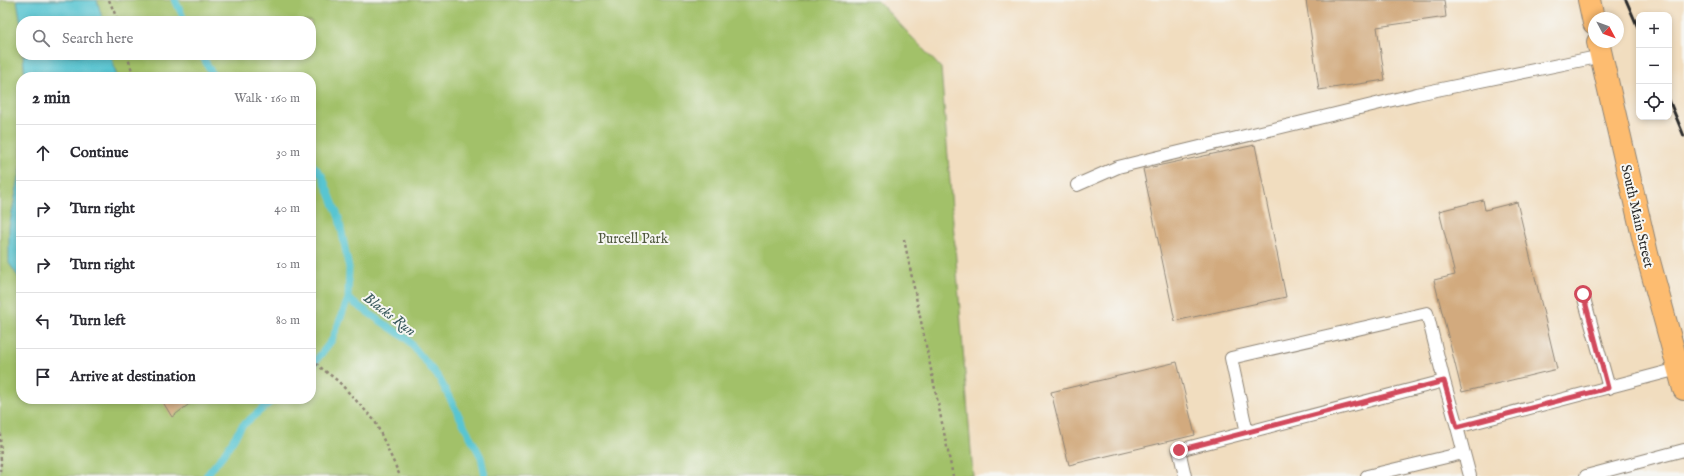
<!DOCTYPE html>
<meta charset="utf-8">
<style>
:root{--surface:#fff;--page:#f7f7f7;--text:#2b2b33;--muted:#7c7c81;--line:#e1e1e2}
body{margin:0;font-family:"IM FELL English",serif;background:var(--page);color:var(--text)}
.controls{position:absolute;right:12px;top:12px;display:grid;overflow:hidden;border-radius:8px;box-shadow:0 2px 6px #0003}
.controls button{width:36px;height:36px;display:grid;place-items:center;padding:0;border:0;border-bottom:1px solid var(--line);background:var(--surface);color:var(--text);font:20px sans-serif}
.compass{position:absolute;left:1588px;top:12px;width:36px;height:36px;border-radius:50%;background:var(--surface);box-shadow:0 2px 6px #0003;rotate:131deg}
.stop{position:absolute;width:12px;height:12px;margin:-9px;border:3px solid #d1495b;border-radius:50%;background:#fff}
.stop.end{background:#d1495b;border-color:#fff;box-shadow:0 1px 4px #0008}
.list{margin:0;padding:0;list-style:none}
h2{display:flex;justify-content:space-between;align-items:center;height:52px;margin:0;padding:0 16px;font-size:17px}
h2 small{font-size:13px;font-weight:400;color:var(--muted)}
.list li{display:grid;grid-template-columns:26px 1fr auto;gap:12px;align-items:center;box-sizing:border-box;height:56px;padding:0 16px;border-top:1px solid var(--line)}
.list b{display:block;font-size:15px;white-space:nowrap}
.list em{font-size:13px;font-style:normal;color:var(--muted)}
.icon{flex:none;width:22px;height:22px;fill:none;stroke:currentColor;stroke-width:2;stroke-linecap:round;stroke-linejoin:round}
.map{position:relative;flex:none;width:1684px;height:476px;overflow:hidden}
.search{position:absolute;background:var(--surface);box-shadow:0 2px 6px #0003;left:16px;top:16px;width:300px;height:44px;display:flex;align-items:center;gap:10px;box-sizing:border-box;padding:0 14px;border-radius:16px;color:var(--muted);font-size:15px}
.panel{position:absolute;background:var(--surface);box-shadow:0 2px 6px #0003;left:16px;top:72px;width:300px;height:332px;border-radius:16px}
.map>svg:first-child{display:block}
</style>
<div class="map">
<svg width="1684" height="476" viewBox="0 0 1684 476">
<rect width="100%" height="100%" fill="#f6f6f2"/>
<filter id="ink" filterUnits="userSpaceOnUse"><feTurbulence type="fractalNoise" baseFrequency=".025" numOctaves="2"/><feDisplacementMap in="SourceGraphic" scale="8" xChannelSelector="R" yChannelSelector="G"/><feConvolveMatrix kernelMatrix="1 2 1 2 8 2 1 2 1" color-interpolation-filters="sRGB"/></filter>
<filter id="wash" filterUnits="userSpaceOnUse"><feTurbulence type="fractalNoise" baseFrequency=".012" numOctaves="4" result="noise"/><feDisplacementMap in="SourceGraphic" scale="16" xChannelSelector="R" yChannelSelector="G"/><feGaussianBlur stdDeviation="0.9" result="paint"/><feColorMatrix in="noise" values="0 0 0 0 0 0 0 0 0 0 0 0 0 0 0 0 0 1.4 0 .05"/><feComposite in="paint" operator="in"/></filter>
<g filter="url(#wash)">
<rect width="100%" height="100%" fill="#f1ddbf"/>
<!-- green -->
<path fill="#a2c169" stroke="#66764a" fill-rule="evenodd" d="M0,0H877L941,68L973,476H0ZM21,21H311V55H21ZM21,77H311V399H21Z"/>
<!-- water -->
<path fill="#59c5d1" stroke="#42787e" d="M17,0H97L103,21H21V24Z
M23,55H111L117,77H25Z
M21,168V281L9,263V227Z"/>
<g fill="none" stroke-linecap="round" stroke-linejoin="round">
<!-- stream -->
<path stroke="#59c5d1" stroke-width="7" d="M175,0L185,21
M202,55L214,77
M311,163L322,175L339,218L349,268L348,299L407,339L439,378L481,457L485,476
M311,367L332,340L348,299
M206,476L223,455L242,426L274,399"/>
</g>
<g id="blocks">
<!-- building -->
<path fill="#d2aa7e" d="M1306,0H1444L1446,17L1377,27L1385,80L1319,90Z
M1255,145L1286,297L1175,321L1143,169Z
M1483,200L1485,210L1517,202L1557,369L1462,392L1434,280L1455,275L1439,211Z
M1177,362L1195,435L1069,465L1051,392Z
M161,399H196L172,417Z"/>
</g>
</g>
<g filter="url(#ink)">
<use href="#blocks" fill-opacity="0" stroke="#8e8475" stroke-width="1"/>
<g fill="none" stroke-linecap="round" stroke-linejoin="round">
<!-- lane casing -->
<g stroke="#8e8475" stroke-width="14">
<path id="lane" d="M1077,185L1118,167L1417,94L1602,56
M1583,295L1609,388
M1247,433L1231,358L1427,313L1444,381
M1185,476L1179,450L1444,381L1457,427
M1367,476L1463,453
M1470,476L1457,427L1678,369
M1586,476L1684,450"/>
</g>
<!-- primary casing -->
<g stroke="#8e8475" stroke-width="24">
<path id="primary" d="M1589,0L1594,23
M1598,42L1647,254L1684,389"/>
</g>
<!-- path -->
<path stroke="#8e8475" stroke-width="2.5" stroke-dasharray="3 3" stroke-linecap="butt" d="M109,0L118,21
M127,55L134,77
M904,239L953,476
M311,360L338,381L375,421L400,476
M0,433L1,463L0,471"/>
<!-- lane -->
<use href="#lane" stroke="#fff" stroke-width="12"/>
<!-- primary -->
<use href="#primary" stroke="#fdbc70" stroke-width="22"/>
<!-- rail -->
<path stroke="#2b2b2b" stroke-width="3" d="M1626,0L1639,30
M1669,100L1684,136"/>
</g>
</g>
<g fill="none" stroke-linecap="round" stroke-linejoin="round" filter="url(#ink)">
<!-- route -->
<path stroke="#d1495b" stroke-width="5" d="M1179,450L1444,381L1457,427L1608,388L1583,294"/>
</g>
<g text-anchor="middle" stroke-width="4" stroke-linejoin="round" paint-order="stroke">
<!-- street labels -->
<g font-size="14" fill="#2b2b2b" stroke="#f6f6f2">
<text transform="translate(1638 216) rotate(77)" y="5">South Main Street</text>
</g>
<!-- park labels -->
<g font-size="14" fill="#4f583e" stroke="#f6f6f2">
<text x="633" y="243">Purcell Park</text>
</g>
<!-- water labels -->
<g font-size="15" font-style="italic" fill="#39595d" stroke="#f6f6f2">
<text transform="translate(390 314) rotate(37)" y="5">Blacks Run</text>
</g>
</g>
</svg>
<div class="controls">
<button>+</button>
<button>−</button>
<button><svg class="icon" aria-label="locate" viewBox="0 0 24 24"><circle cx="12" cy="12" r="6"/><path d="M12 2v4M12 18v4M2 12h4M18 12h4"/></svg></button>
</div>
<svg class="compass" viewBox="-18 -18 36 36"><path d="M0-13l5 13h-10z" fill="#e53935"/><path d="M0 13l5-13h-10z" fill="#7c7c81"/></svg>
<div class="stop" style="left:1583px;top:294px"></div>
<div class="stop end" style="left:1179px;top:450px"></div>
<div class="search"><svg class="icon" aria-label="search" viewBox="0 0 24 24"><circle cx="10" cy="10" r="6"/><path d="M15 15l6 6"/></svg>Search here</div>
<section class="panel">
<h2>2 min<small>Walk · 160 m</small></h2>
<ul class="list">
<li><svg class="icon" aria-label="ahead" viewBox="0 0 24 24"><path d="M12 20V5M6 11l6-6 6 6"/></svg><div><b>Continue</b></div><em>30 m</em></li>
<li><svg class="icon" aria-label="right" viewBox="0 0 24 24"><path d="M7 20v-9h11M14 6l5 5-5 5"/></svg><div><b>Turn right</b></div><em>40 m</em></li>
<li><svg class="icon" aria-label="right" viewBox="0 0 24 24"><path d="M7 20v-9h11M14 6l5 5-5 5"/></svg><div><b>Turn right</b></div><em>10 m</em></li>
<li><svg class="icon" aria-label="left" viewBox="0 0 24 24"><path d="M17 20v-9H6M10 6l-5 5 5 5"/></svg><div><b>Turn left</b></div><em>80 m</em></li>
<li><svg class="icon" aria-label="arrive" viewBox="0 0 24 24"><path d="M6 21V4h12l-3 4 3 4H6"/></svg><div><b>Arrive at destination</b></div></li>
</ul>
</section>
</div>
